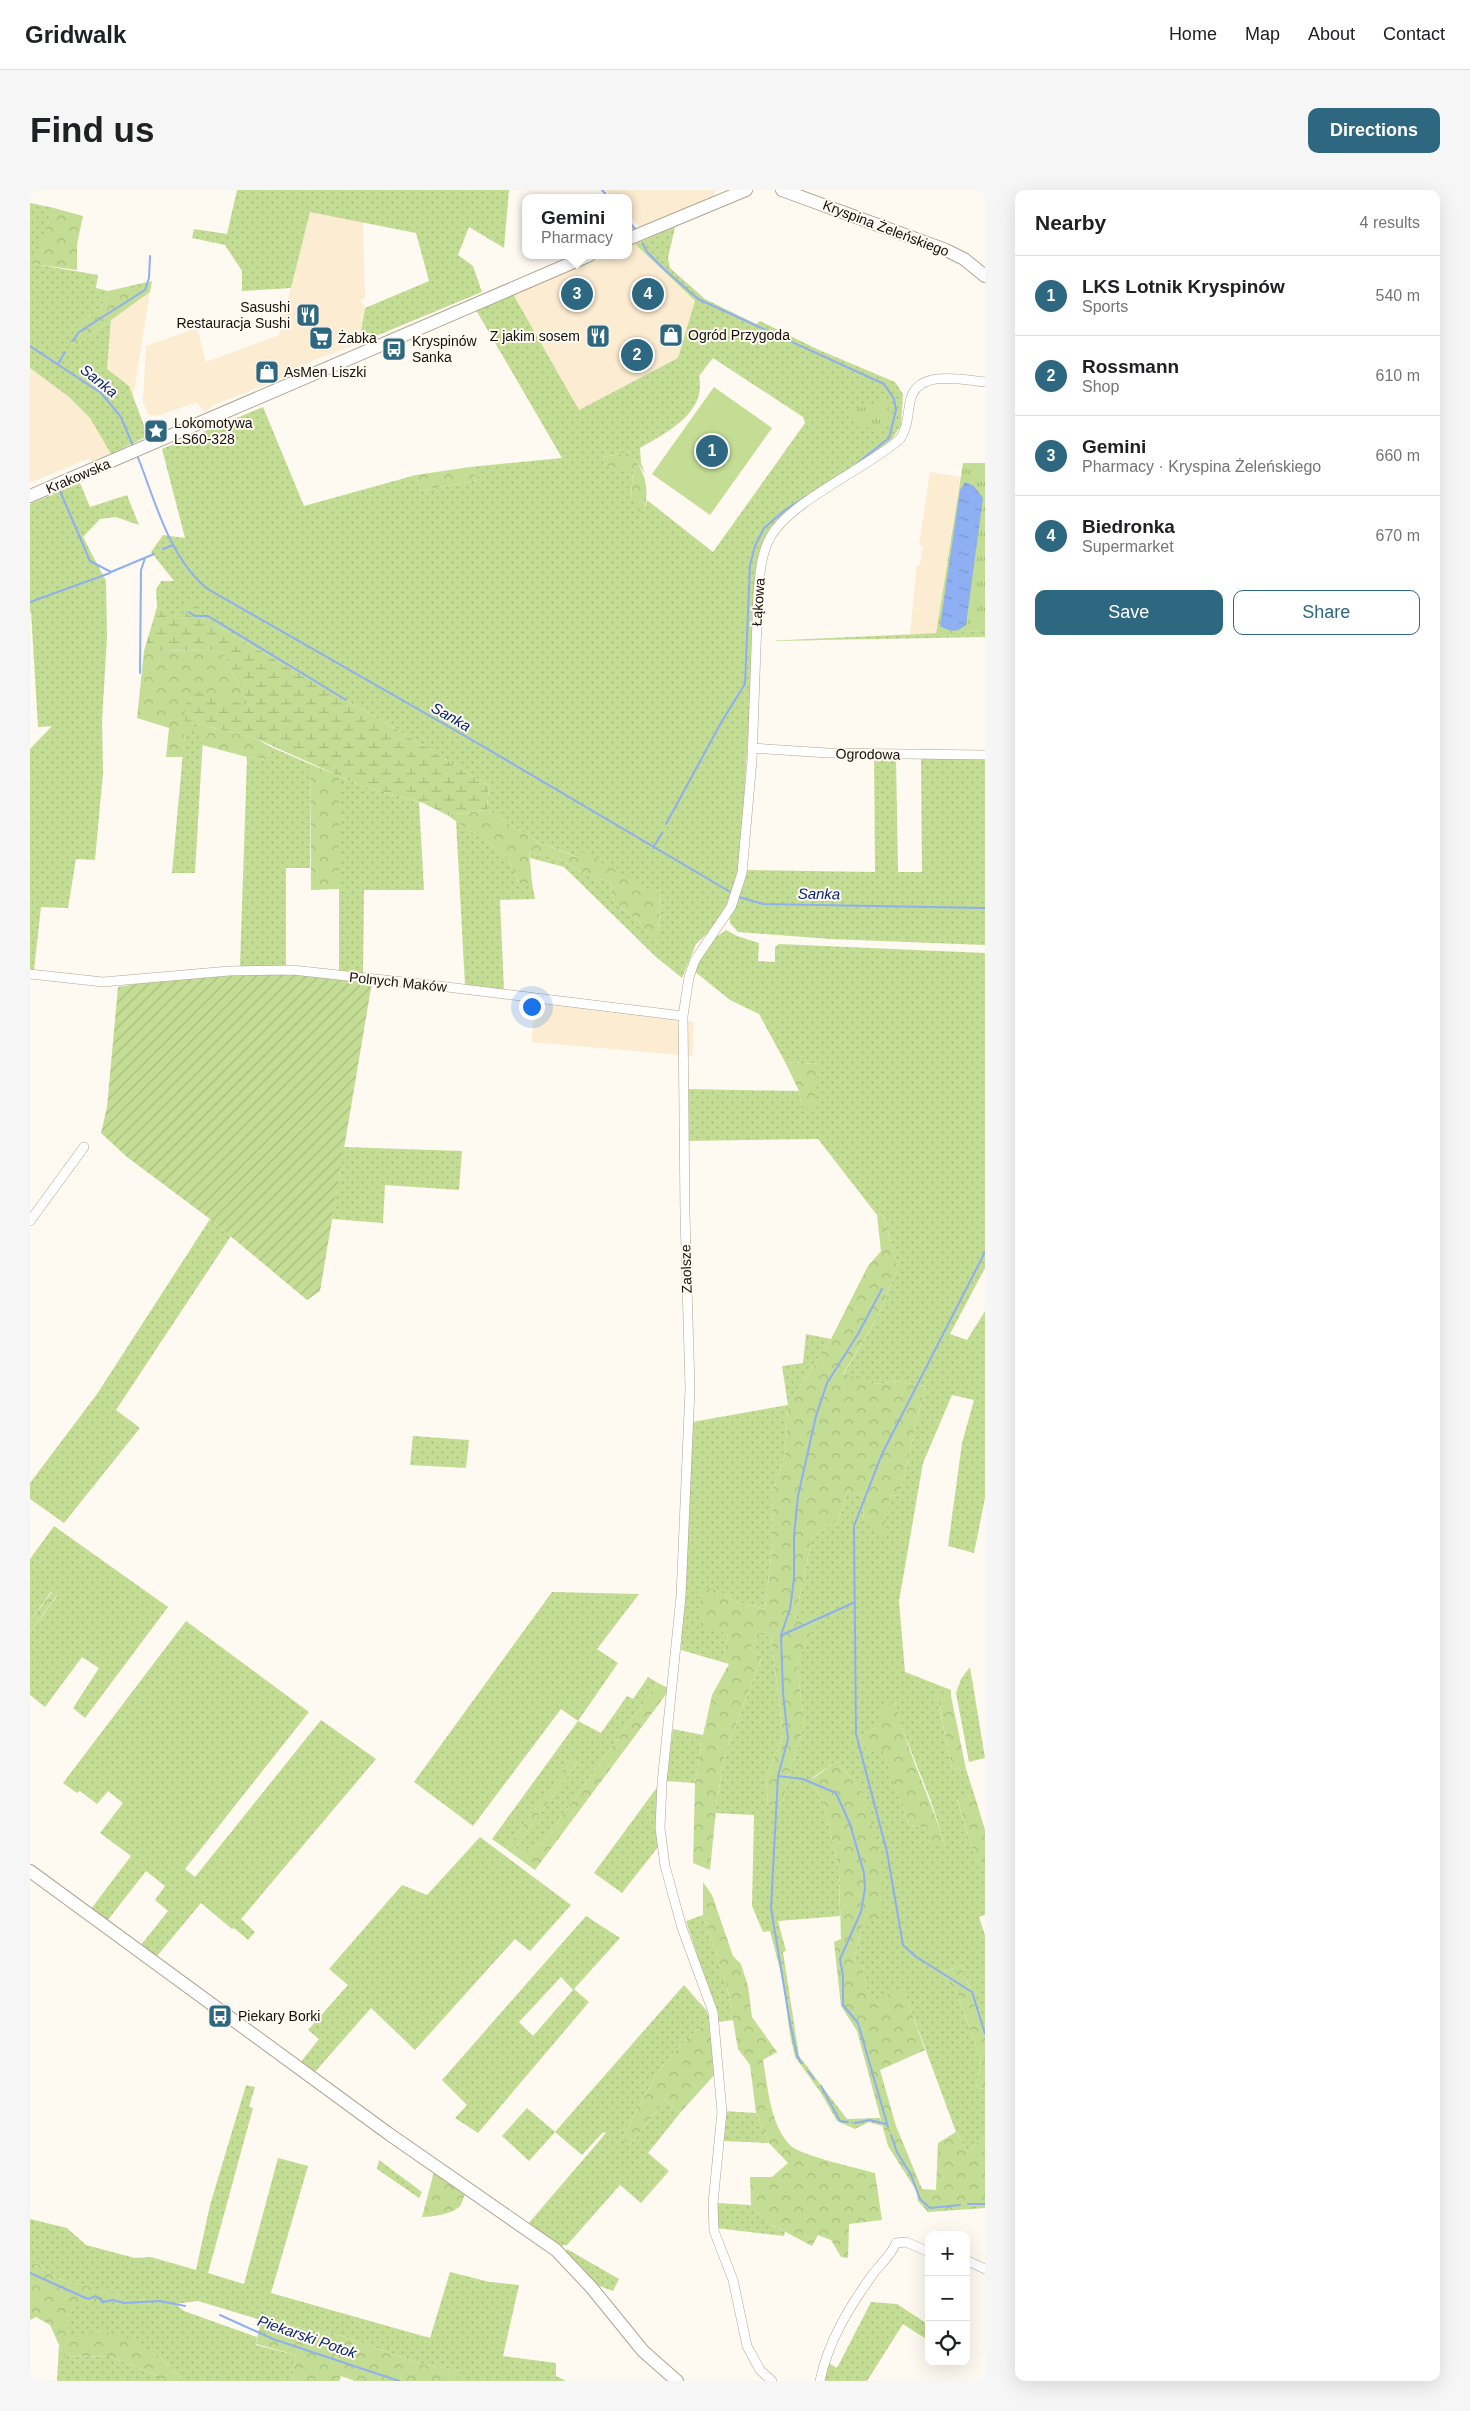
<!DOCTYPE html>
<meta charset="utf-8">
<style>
:root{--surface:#fff;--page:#f6f6f6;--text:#202124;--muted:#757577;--line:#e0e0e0;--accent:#2d6780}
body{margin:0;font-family:Arial,sans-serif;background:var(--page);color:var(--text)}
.controls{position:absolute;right:15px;bottom:15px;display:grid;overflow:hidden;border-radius:10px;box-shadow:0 5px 20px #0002}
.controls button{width:45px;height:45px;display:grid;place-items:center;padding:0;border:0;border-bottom:1px solid var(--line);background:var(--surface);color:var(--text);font:25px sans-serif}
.you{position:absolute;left:501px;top:816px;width:18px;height:18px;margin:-12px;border:4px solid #fff;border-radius:50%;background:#1a73e8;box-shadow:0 0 0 8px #1a73e833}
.badge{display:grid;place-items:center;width:32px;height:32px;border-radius:50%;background:var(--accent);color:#fff;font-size:16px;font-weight:700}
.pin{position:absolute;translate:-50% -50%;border:2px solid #fff;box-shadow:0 1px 5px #0006}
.popup{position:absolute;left:492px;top:4px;width:110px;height:65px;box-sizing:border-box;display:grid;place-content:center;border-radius:10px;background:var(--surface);filter:drop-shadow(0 1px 4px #0005);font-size:16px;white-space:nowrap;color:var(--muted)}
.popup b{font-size:19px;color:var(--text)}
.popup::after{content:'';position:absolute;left:50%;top:100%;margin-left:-10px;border:10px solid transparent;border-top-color:var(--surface)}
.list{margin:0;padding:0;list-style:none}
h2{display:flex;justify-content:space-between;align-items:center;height:65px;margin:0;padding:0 20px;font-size:21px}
h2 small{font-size:16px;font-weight:400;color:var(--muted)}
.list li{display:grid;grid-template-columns:32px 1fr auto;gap:15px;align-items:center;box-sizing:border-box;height:80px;padding:0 20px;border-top:1px solid var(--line)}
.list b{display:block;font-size:19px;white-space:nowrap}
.list p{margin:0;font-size:16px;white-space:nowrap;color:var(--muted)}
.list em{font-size:16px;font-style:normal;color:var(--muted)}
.actions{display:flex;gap:10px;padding:15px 20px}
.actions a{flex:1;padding:11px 0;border:1px solid var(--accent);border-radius:10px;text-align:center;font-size:18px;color:var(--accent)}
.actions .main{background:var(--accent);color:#fff}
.icon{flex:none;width:28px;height:28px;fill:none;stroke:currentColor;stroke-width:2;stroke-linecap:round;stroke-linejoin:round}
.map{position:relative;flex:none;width:955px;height:2191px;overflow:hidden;border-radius:10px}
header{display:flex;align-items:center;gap:30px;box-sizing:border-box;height:70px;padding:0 25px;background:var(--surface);border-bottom:1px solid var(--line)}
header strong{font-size:24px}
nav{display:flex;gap:28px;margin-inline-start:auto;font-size:18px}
.intro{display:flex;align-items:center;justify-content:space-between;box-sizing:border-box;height:120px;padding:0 30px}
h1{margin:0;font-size:35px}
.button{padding:12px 22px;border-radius:10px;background:var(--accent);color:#fff;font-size:18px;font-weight:700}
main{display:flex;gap:30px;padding:0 30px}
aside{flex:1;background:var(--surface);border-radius:10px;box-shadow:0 5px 20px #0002}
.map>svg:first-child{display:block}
</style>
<header>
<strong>Gridwalk</strong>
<nav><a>Home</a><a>Map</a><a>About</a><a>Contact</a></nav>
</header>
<div class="intro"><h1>Find us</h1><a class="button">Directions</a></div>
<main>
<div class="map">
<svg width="955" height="2191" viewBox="0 0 955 2191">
<defs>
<pattern id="grass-dots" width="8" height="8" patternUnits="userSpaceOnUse" patternTransform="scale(1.25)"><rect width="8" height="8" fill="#c4dd94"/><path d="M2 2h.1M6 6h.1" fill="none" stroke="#a8bd7e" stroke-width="1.8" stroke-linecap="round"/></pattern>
<pattern id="forest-crowns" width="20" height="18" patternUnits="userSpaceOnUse" patternTransform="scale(1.25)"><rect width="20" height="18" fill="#c4dd94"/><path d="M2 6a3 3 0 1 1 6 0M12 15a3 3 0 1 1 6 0" fill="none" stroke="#a8bd7e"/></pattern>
<pattern id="wetland-marsh" width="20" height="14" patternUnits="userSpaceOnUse" patternTransform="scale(1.25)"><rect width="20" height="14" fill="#c4dd94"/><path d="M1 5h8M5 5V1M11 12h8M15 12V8" fill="none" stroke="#a8bd7e"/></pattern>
<pattern id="park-tufts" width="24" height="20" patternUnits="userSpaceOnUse" patternTransform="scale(1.25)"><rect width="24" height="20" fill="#c4dd94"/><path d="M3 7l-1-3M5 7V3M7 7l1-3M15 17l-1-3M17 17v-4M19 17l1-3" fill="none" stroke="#a8bd7e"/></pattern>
<pattern id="garden-furrows" width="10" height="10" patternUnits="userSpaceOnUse" patternTransform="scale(1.25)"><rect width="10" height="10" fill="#c4dd94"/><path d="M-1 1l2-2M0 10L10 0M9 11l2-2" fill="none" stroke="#a8bd7e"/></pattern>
<pattern id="water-ripples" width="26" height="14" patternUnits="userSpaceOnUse" patternTransform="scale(1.25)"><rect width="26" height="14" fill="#8eaff2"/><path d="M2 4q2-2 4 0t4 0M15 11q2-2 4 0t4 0" fill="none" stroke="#7a96ce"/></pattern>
</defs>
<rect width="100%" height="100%" fill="#fef9f1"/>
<!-- built -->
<path fill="#fcecd1" d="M576,0H686V1L684,6L610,37L598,24V8H583Z
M280,21L333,32L335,107L330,111L335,116L329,153L282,171L267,179V183L184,215L175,222L167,212L127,226L118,224L113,212L116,156L167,138L176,172L249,145Z
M605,54L665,112L648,168L549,220L483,104L578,65H598V57Z
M120,102L103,207L99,196L77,179L81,130Z
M0,178L39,207L60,228L81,264L62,271L60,268L0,293Z
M900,282L930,287L906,444H880L887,375H890L893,356L889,355Z
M506,812L664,832L662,866L501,852Z"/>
<!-- grass -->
<path fill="url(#grass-dots)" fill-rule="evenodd" d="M207,0H479L474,58L439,37L428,65L443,76L452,102L329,153L335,118L399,91L386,43L280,22L261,98L212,101V81L195,55L162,48L164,39L197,44Z
M0,13L24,18L4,74L68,85L66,98L78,101L70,119L53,130L45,156L81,130L77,179L99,196L118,246L81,264L60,228L39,207L0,178Z
M645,37L638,68L640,78L675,109L726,134L730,131L789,160L865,192L873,204L871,235L861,251L748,330L733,352L727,375L722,423L721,496L710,676L699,715L680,741L666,754L652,788L625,766L534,677L500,668L499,662L530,669L553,683L580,692L584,712L610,732L627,754L631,706L547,667L508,652L457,620L459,596L374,544L174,428L159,408L156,429L141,426L127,417L126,400L131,391H144L121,362L133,345L155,348L132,259L233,217L274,316L386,285L391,301L448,290L440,277L532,268L446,120L483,104L549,220L648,168L665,111L605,54ZM683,168L773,227L775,233L683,362L617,310L614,321L601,309L603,281L575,275L573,267L600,262L615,284L611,273L610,258C637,242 677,223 669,186Z
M50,293L60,317L97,305L109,335L86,327L70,329L53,347L76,391L77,448L72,530L73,583L65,670L46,669L38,718L11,717L4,780H0V559L22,536L8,537L1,421L0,424V314Z
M955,441V447L734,451Z
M155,540H165L173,547L165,683H142Z
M241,557L280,574V678H256V777H210L217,567L237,570Z
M844,566H866L868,682H892L891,567L955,568V755L800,749L708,742L700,733V727L717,680L845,682Z
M309,586L329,595L389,612L394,700H334L333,785L309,781Z
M426,631L477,666L489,693H502L505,709L470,710L474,801L435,795Z
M696,740L707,746L729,753L728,771L745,772V757L749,754L955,763V1078L920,1144L937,1150L955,1121V1308L944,1363L918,1356L932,1253L944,1210L922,1205L893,1273L869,1411L875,1482L921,1500V1506L907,1507L922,1578L936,1579L944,1604L927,1610L949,1678L955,1675V1725L949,1727L955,1745V1847L932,1775L912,1783L927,1803L951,1870L946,1898L955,1899V1946L937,1961L926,1942L873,1798L840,1814L832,1775H822L833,1735L840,1634L835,1606L807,1571L782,1588L783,1596L793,1610L809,1680L810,1726L748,1731L756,1761L753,1762L769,1866L817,1929L850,1928L852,1936L839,1932L825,1939L807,1931L791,1903L765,1867L760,1845L753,1791L740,1741L733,1742L722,1716L724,1625L685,1623L695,1563L732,1467L720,1458L730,1444L741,1447L753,1545L736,1587L738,1616L753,1612L759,1584L774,1535L767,1474L787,1427L765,1429L782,1348L809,1329L817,1301L832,1305L834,1331L860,1306L870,1305L895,1196L868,1191L846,1194L813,1185L847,1128L868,1077L853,1024L847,1025L788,949L657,951L656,899L769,901L772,917L789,874L755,872L729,824L700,810L664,781L678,753ZM865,1512L870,1533L901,1611L915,1655L899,1638L879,1635L852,1558L836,1564L830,1546L848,1537Z
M314,957L432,961L429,1000L355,995L353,1033L302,1029Z
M180,1029L201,1046L86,1220L110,1238L34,1333L0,1309V1293L67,1204Z
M776,1144L801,1149L758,1215L755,1266L742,1301L743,1350L735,1419L706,1412L689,1401L698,1444L693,1467L699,1474L651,1460L662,1232L758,1215L752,1176L773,1173Z
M383,1246L439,1250L436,1278L380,1275Z
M24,1336L138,1417L55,1528L43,1518L69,1478L52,1467L15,1517L0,1505V1442L27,1406L21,1402L0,1431V1369Z
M522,1402L609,1404L567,1459L588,1473L548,1531L571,1543L597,1506L603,1509L618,1487L628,1493L513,1652L491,1663L485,1658L547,1573L542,1570L476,1659L462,1649L548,1531L531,1519L443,1636L384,1592Z
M156,1431L279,1522L155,1679L165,1687L291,1530L346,1569L211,1729L225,1742L218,1750L204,1738L202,1739L171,1713L127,1766L111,1755L138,1721L125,1710L135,1696L116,1681L77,1731L61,1719L101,1666L70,1643L93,1613L78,1601L67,1614L50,1601L47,1603L33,1593Z
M940,1477L955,1568L939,1572L926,1503L931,1489Z
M643,1539L673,1545L665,1593L636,1591Z
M628,1596V1657L592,1703L564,1683Z
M450,1647L541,1715L500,1761L485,1749L385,1860L341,1818L284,1883L270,1873L289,1849L278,1840L318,1795L299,1779L372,1695L397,1705Z
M673,1725L697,1796L703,1830L689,1832L656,1731Z
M556,1726L590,1748L544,1799L559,1812L448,1943L425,1928L437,1915L412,1890ZM531,1787L543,1800L503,1846L489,1832Z
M654,1795L676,1820L680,1829L650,1855L626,1885L592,1948L600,1955L635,1910L650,1923L618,1963L639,1981L611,2013L590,1995L537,2055L528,2056L498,2034L576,1943L573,1942L552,1965L525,1942L499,1971L472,1946L497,1918L525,1942Z
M216,1895L225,1897L219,1917L223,1918L178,2083L214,2094L248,1968L278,1976L241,2103L400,2148L420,2082L460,2092L489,2095L473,2166L526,2173V2186L536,2191H427L431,2180L394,2175L312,2146L231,2130L168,2111L145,2114L154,2121L227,2147L226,2155L266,2165L262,2189L267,2191H154L127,2164L70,2141L43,2149C32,2134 38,2125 48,2112L87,2111L89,2105L28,2089L10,2075L0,2072V2029L37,2038L56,2055L105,2068L121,2067L166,2080L180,2015Z
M694,1921L726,1923L739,1953L692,1951Z
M349,1970L392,2002L389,2008L347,1979Z
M687,2013L721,2015L735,2031L755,2042L754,2046L686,2038Z
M537,2059L589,2089L583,2101L564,2094L535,2063Z
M841,2112L867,2114L899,2135V2151L873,2134L837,2191H793L797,2172L807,2178Z
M29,2155L34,2166L81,2167L128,2186V2191H27Z"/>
<!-- forest -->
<path fill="url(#forest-crowns)" d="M24,18L53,26L47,54V80L3,74Z
M122,91L120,102L45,156L38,151L53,130L70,119L78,101Z
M600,262C615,283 620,296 614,321L610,322L601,309L603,282L575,275L573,267Z
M440,277L448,290L391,301L386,285Z
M191,460L220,516L154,531L225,548L241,557L237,570L217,567L172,555V547L165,541H155L153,567H136L139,538L107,528L114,461Z
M280,574L309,586V699L281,700Z
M457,620L508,652L546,667L553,662L631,706L627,755L610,732L584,712L580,692L553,683L530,669L499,662L502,693H489L477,666L417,625Z
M755,872L789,874L784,918H772L769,901Z
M853,1024L868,1077L847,1128L813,1184L846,1194L868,1191L895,1196L870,1305L860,1306L853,1346L834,1331L832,1305L817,1301L809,1329L782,1348L765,1429L788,1426L767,1474L774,1535L759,1584L753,1612L738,1616L736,1587L753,1545L741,1447L730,1444L720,1458L732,1467L695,1563L687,1610L680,1680L663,1673L665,1593L673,1545L682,1505L699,1474L693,1467L698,1444L671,1437V1397L689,1401L706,1412L735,1419L743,1350L742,1301L755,1266L758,1215L801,1149L838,1076L851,1061L847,1025Z
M22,1402L27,1405L0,1442V1431Z
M628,1493L640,1499L505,1680L476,1659L542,1569L547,1573L485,1658L491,1663L513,1652Z
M907,1506H921L936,1579L922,1578Z
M865,1512C877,1561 900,1607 915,1655L901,1654L899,1638L879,1635L852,1559L836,1564L830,1546L848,1537L849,1517Z
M807,1571L835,1606L853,1685L852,1724L833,1735L822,1775H832L840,1813L873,1797L895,1860L850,1880L866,1936L892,1999L906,2000L908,1953L926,1942L937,1961L955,1946V2018L898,2022L888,2011L886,2000L858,1956L827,1841L811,1816L804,1752L811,1749L809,1680L793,1610L783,1596L782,1589Z
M944,1604L955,1640V1675L949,1679L927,1609Z
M673,1692L682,1705L703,1766L711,1774L718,1796L722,1827L747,1862L733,1870C738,1898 740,1935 761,1956C770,1965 830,1979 845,1983L852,2030L819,2034L818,2068L811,2067L801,2050L788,2045L782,2056L735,2031L721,2015L720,1987H742L758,1973L739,1953L726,1923L720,1875L708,1859L697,1796L673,1725Z
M932,1775L955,1847V1899L946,1898L951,1870L927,1803L912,1783Z
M680,1829L686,1883L650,1923L635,1910L600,1955L592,1948L626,1885L650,1855Z
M404,1982L435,2005C433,2008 432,2013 430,2016C423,2024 402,2027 392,2027Z
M0,2072L10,2075L28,2089L89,2104L88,2111L48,2113C38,2125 32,2134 43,2148L70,2141L95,2147L127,2164L154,2191H128V2186L81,2167L34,2166L20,2135L6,2127L0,2130Z
M231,2130L312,2146L394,2175L432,2180L427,2191H325L311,2186L309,2191H267L262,2189L266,2165L226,2154Z"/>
<!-- wetland -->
<path fill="url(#wetland-marsh)" d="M159,407L174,428L374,544L459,596L457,620L417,625L393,613L329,595L225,548L154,531L157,509L164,500L220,516L191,460L114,461L127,417L141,425L155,429Z"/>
<!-- park -->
<path fill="url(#park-tufts)" d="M857,209C860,223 859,235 849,246L818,222Z
M933,273H955V441L906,444Z"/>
<!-- garden -->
<path fill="url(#garden-furrows)" d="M229,783L260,784L342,792L290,1101L277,1110L180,1029L97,967L71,943L77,917L88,797L137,789Z"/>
<!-- pitch -->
<path fill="#c4dd94" d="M684,197L742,238L680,325L622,284Z"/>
<!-- water -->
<path fill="url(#water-ripples)" d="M935,292L944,296L953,308L936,435C926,443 921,442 910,436L930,300Z"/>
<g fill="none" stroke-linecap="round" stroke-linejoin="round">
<!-- stream -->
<path stroke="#8eaff2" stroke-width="2" d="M572,0L579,8
M598,31L605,39
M613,54L617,62L635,80L668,109L854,194L864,209L866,220L859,248L825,275
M43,151L49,142L115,100L119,88L120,66
M0,156L71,203L91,227L103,256
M28,174L35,162
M107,265C125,310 138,365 176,398L449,554L702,703
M30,301L60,371L81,382L124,364
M133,359L143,355
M0,412L80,383
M159,422L165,426H178L316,510
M110,483L111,380L115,368
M636,634L692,531L715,494L720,375L725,356L734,338L755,320L777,306
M623,658L632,643
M709,707L733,714L955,718
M955,1062L852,1264L824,1336L826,1544L857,1662L873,1755L885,1766L942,1802L955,1844
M752,1445L823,1413
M748,1586L773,1589L806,1603L820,1634L834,1683L835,1698L831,1722L810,1769L813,1786V1815L828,1833L858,1937
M771,1873L767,1865L760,1833L741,1718L748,1586L758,1549L753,1502L751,1445L760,1419L764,1389V1346L768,1306L786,1226L797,1193L828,1144L852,1099
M778,1881L784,1889
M791,1896L810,1931L818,1932
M825,1933L840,1930L856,1934
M861,1945L867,1962L881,1985L890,2009L900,2018L930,2015
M938,2014H955
M0,2083L58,2109L66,2106L73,2112L83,2110L94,2113L130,2111L155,2116
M190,2125L243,2149L369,2191"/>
<!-- street casing -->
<g stroke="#b0a592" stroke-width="10">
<path id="street" d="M722,558L798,563L955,565
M0,784L73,792L199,781L262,780L401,795L653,826
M0,1031L54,957
M936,2070L955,2079
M742,2191L730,2180L717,2156L703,2090L684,2041L683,2013L692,1922L683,1822L652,1738L635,1676L630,1638L632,1593L651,1406L660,1199L655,1025L653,826L659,787L665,770L701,717L712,683L722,570L728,402C730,383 731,363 741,346C761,311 837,278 870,249C879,236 877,222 881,208C890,179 934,190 955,192
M790,2191C798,2151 820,2116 843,2084C851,2073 861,2066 866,2053L876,2052L899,2062"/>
</g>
<!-- secondary casing -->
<g stroke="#b0a592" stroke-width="14">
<path id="secondary" d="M752,0L916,60L934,69L955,86
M598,49L716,0
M0,306L560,65
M0,1681L359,1944L526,2060L561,2097L613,2161L647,2191"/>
</g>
<!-- street -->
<use href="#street" stroke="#fff" stroke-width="9"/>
<!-- secondary -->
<use href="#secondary" stroke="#fff" stroke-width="12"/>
</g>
<!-- icons -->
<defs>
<g id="restaurant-square" transform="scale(1.25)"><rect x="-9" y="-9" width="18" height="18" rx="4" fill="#2d6780" stroke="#fef9f1"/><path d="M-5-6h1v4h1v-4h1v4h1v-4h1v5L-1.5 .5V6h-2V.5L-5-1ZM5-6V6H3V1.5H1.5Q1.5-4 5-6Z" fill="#fff"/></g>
<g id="shop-square" transform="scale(1.25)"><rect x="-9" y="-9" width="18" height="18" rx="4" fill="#2d6780" stroke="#fef9f1"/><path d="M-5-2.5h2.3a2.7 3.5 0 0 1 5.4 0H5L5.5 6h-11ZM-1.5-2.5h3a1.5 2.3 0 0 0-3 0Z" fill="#fff"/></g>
<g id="supermarket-square" transform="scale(1.25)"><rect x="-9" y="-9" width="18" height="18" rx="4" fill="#2d6780" stroke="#fef9f1"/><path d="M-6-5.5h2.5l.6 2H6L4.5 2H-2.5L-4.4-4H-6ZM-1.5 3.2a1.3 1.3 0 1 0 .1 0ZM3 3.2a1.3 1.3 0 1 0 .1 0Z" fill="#fff"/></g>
<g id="bus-square" transform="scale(1.25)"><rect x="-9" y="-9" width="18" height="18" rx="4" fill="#2d6780" stroke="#fef9f1"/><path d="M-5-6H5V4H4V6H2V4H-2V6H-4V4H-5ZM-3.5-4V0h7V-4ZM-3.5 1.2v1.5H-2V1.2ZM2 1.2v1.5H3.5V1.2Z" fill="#fff"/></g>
<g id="sight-square" transform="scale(1.25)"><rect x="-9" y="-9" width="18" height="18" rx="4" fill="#2d6780" stroke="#fef9f1"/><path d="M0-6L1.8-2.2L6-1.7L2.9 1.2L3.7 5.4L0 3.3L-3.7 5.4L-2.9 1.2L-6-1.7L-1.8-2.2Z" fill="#fff"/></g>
</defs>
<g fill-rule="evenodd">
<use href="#restaurant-square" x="278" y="125"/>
<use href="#shop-square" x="641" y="145"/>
<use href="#restaurant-square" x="568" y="146"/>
<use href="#supermarket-square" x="291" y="148"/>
<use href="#bus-square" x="364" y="159"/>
<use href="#shop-square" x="237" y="182"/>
<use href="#sight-square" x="126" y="241"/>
<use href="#bus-square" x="190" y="1826"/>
</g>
<g text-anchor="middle" stroke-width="4" stroke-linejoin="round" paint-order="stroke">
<!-- street labels -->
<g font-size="14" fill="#15110a" stroke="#fef9f1">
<text transform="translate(856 38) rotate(21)" y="5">Kryspina Żeleńskiego</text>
<text transform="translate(48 286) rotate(-23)" y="5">Krakowska</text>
<text transform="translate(728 412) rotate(-86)" y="5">Łąkowa</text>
<text transform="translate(838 564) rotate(1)" y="5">Ogrodowa</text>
<text transform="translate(368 792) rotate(6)" y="5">Polnych Maków</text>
<text transform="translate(656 1079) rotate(-92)" y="5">Zaolsze</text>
</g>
<!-- poi labels -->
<g font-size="14" fill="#15110a" stroke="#fef9f1" text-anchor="start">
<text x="260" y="122" text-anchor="end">Sasushi<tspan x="260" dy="16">Restauracja Sushi</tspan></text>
<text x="658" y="150">Ogród Przygoda</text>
<text x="550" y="151" text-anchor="end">Z jakim sosem</text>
<text x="308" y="153">Żabka</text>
<text x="382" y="156">Kryspinów<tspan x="382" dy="16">Sanka</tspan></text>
<text x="254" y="187">AsMen Liszki</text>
<text x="144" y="238">Lokomotywa<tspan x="144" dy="16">LS60-328</tspan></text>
<text x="208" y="1831">Piekary Borki</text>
</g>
<!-- water labels -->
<g font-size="15" font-style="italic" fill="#0b2773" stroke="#fef9f1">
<text transform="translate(69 191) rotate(39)" y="5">Sanka</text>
<text transform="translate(421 527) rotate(30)" y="5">Sanka</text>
<text transform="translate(789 704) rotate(1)" y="5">Sanka</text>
<text transform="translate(277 2147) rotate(19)" y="5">Piekarski Potok</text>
</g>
</g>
</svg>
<div class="controls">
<button>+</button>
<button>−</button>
<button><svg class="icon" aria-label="locate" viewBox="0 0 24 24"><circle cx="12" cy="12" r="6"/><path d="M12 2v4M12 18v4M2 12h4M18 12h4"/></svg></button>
</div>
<div class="you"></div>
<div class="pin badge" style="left:682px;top:261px">1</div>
<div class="pin badge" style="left:607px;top:165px">2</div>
<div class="pin badge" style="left:547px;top:104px">3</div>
<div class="popup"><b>Gemini</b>Pharmacy</div>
<div class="pin badge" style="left:618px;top:104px">4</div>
</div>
<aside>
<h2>Nearby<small>4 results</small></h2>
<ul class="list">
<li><span class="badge">1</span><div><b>LKS Lotnik Kryspinów</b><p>Sports</p></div><em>540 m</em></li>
<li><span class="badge">2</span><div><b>Rossmann</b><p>Shop</p></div><em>610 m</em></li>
<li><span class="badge">3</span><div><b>Gemini</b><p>Pharmacy · Kryspina Żeleńskiego</p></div><em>660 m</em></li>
<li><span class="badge">4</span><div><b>Biedronka</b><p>Supermarket</p></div><em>670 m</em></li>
</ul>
<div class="actions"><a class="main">Save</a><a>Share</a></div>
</aside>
</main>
